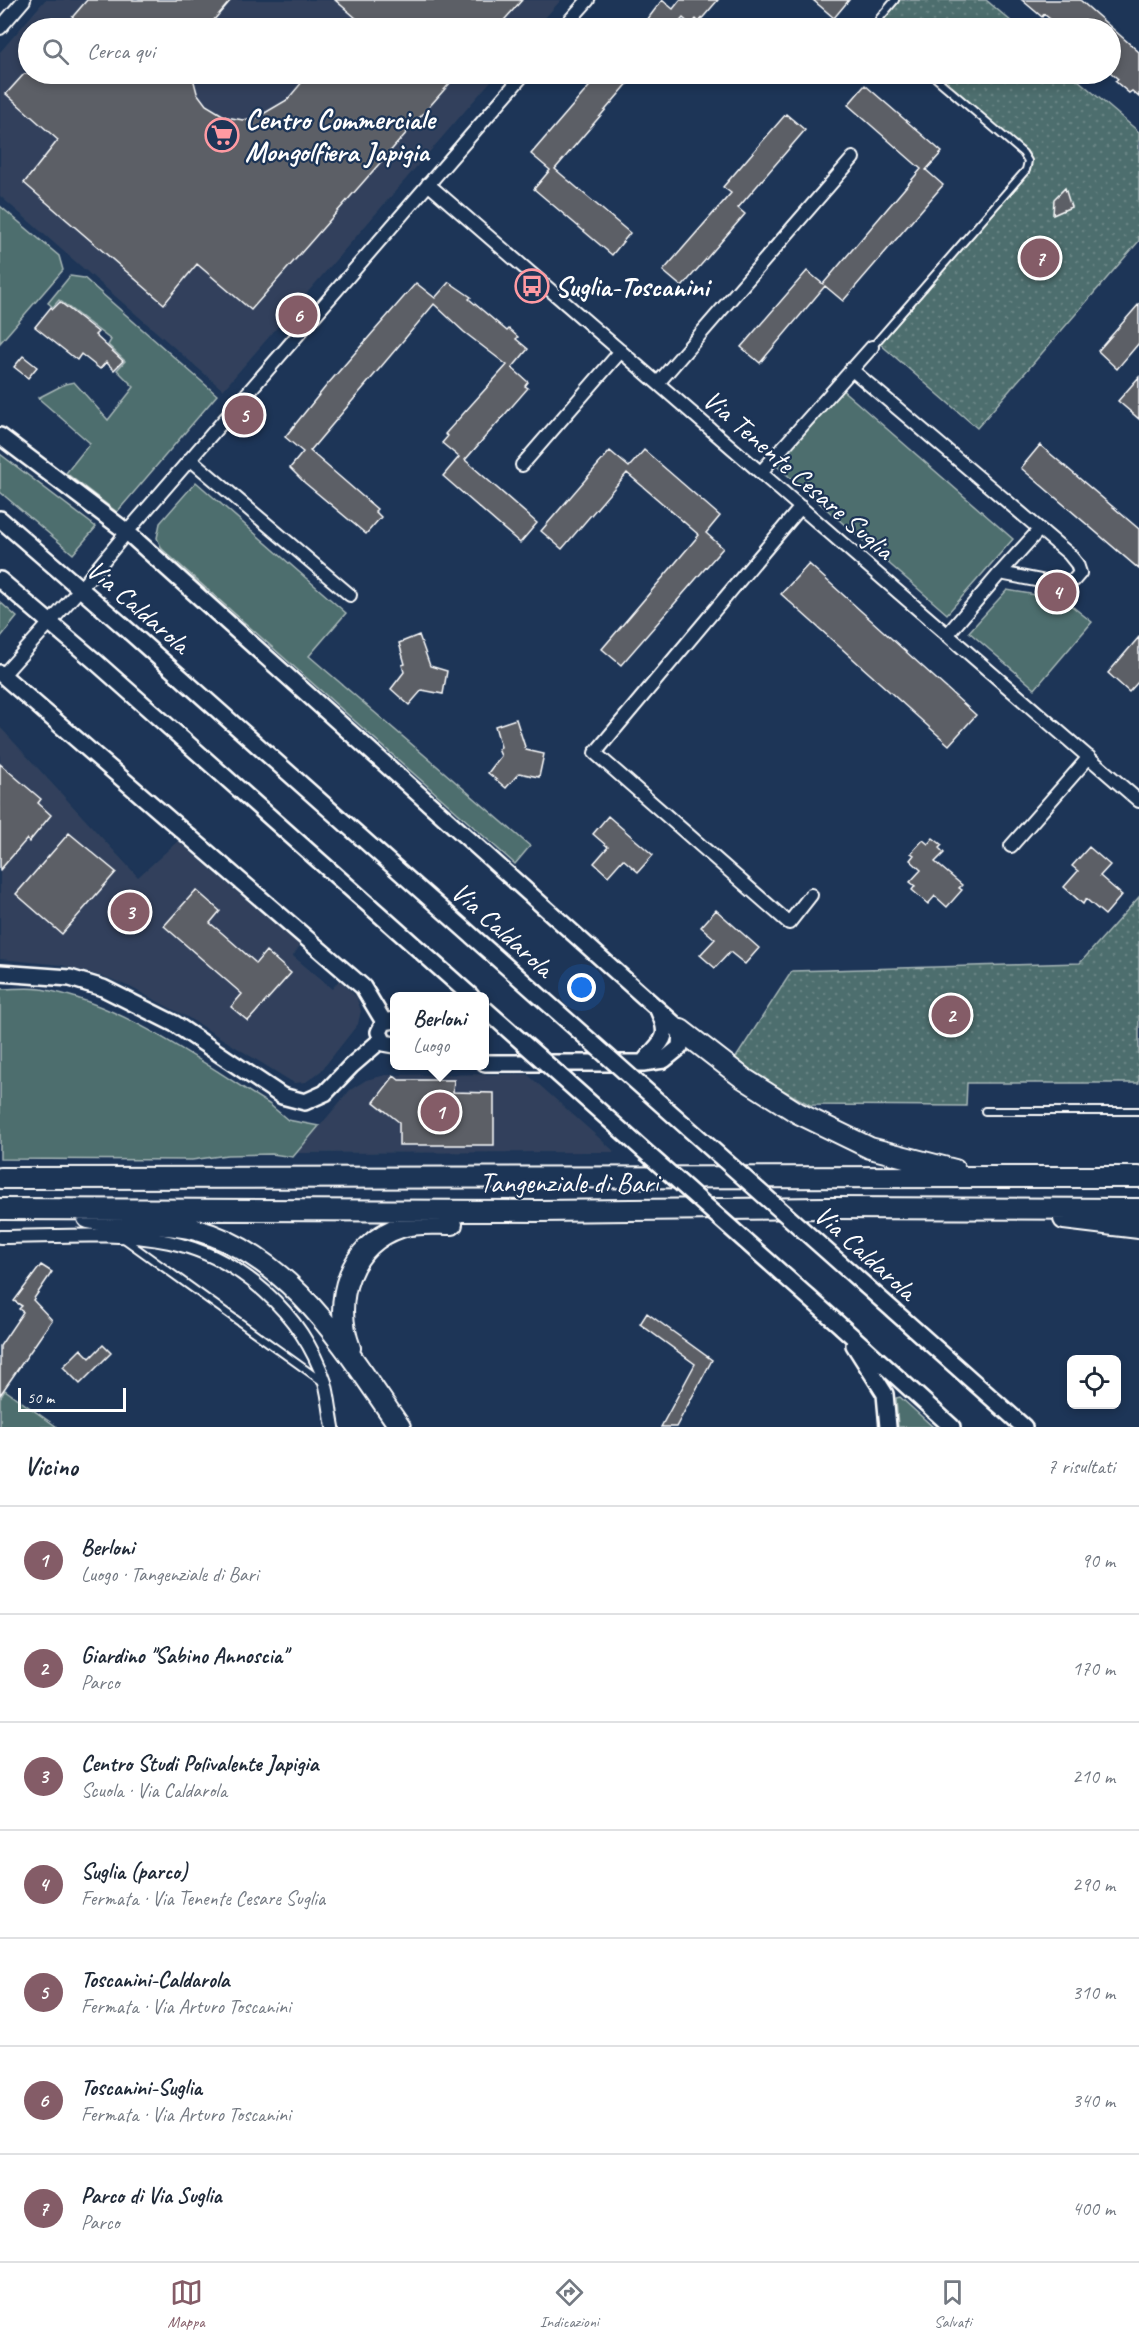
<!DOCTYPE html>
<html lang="it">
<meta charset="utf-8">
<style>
:root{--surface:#fff;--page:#f6f6f7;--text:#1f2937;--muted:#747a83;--line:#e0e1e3;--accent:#845c67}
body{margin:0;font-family:Caveat,sans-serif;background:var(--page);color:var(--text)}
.controls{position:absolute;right:18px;bottom:18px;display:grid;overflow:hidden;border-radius:9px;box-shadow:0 3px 9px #0003}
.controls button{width:54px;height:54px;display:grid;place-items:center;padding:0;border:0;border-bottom:2px solid var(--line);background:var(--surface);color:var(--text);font:30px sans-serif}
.scale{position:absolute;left:18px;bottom:15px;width:108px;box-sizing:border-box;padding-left:6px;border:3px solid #fff;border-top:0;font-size:16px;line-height:21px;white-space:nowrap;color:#fff;-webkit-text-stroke:4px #1d3557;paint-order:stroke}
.you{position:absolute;left:582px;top:988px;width:21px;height:21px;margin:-15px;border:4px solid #fff;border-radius:50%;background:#1a73e8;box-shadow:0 0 0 9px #1a73e833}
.badge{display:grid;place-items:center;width:39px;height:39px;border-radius:50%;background:var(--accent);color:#fff;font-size:20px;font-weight:700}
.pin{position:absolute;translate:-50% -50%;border:3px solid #fff;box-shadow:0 2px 6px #0006}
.popup{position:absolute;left:390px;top:992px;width:99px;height:78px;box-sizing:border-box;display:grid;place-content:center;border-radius:9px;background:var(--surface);filter:drop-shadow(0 2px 4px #0005);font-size:20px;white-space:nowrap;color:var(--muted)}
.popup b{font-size:22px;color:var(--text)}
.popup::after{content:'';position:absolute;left:50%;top:100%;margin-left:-12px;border:12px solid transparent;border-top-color:var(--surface)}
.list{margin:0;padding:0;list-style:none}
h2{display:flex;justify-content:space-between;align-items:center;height:78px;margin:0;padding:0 24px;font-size:26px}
h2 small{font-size:20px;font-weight:400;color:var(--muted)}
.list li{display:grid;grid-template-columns:39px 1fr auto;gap:18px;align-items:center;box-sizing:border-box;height:108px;padding:0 24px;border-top:2px solid var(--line)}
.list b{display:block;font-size:22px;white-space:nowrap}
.list p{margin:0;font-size:20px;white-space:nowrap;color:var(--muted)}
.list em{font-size:20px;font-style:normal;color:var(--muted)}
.icon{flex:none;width:33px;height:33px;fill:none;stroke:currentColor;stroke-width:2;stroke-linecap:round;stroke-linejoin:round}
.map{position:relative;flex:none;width:1139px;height:1427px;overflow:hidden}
.search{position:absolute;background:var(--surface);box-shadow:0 3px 9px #0003;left:18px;right:18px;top:18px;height:66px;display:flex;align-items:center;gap:15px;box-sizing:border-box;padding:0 21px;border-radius:33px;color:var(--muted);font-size:22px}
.sheet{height:834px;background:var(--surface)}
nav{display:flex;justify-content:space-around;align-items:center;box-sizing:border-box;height:84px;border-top:2px solid var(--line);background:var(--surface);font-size:16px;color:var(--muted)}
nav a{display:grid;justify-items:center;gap:3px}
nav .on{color:var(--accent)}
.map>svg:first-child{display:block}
</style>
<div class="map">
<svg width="1139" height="1427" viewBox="0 0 1139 1427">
<defs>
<pattern id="park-dots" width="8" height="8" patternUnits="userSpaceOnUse" patternTransform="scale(1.5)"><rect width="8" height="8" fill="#4d6e6e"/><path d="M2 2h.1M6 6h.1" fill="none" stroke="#688484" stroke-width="1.8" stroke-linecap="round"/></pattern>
</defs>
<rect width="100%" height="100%" fill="#1d3557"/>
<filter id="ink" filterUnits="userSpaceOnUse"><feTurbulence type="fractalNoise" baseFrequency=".0167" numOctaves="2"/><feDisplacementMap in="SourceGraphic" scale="12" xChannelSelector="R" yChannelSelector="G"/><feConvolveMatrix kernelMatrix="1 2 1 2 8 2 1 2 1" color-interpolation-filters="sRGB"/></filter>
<g filter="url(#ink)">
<!-- built -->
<path fill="#30415c" d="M45,0H561L536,28H28V74H497L223,390L0,196V52Z
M0,727L138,877L178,841L300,946L293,956L332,989L339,980L350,990L357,998L361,1011L358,1024L321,1071L306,1082L294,1083L187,1017L130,987L108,978L61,965L0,959Z
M527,1074L615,1152L297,1153L350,1090L366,1080L386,1075Z"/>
<!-- grass -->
<path fill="#4d6e6e" stroke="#a6b6b6" stroke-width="1.5" d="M0,206L59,256L63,270L0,343Z
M70,276L84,278L217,395L117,512L66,473L90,443L38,398L65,384L74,382L108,420L134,387L117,370L125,361L108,345L111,340L59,300L53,307L48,303Z
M839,387L1013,539L947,614L777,466L778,464L775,461Z
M0,454L96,527L73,554L0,492Z
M196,482L346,613L309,656L530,846L515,864L162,549L157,538L160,523Z
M1007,590L1064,600L1092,622L1035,689L969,632Z
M0,602L17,617L0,638Z
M0,989C13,989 28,987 41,989C122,1003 201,1062 269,1104L288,1120L319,1126L293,1157L272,1154L227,1155L192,1160L0,1159Z
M5,1390L57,1427H0V1398Z
M900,1397L933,1427H898L896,1398Z"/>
<!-- park -->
<path fill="url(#park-dots)" stroke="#a6b6b6" stroke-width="1.5" d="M900,0H986L1019,28H884L883,20Z
M936,74H1071L1139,132V241L977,428L880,344L1028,173L1032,166L1028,154Z
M1139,897V1083H967L966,1106L810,1105L759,1077L735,1059L792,971L1080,963Z"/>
<!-- building -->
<path fill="#5b5e66" stroke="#fff" stroke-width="1.5" d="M87,0H231L207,28H63Z
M335,0H522L497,28H347L356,18Z
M662,0L673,9L680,0H718L699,22L696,19L691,25L683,18L674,28H641Z
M813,0H849L834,18Z
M1022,0H1080L1139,52V97L1132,91L1129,93L1115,81L1118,79L1110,72V28H1061L1044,14L1042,17Z
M24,74H192L197,93L206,105L226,117L243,120L258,117L287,100L309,74H458L251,310L197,264L164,304L24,183L58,140L6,94Z
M600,74H636L555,169L630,233L612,255L534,189L550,170L531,154Z
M865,85L942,152L926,170L943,185L843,301L825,286L760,363L741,347L807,271L823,284L921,169L848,105Z
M786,114L805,130L738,208L745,214L682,287L663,271L731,193L723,187Z
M1065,188L1071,207L1053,215L1054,199Z
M449,282L471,297L469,299L507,331L509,329L518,337L516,339L528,349L512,368L528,382L525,386L528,388L465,460L537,523L520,543L443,476L459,457L442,443L448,436L445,434L507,365L464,332L434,304L310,451L377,509L375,511L381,517L366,534L305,483L290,468L303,452L285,437L327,385L416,283L435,298Z
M60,302L98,332L95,335L123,361L114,370L106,362L100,369L81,354L77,360L35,327L51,307L53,309Z
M1139,304V343L1117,369L1098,351Z
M23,356L37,367L28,378L14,367Z
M1139,377V419L1118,401Z
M1040,445L1139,529V569L1021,468Z
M644,450L720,516L706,533L723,548L621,665L602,649L699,535L627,473L562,549L541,531L610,451L629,467Z
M809,564L976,715L949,745L781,594Z
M419,635L430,666L447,671L443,694L422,690L409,705L391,689L404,672L402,665L405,664L399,643Z
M1139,637V681L1129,692L1108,673Z
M516,719L526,750L544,754L539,777L519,773L506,788L488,773L501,756L498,749L501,747L495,726Z
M0,764L41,799L38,803L51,815L29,842L27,839L0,870Z
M608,816L653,855L638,872L623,859L608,876L594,863L608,847L593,834Z
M69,833L116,872L62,934L16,894Z
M933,838L942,845L939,848L944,853L935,862L962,885L959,888L962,890L947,907L935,896L928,904L912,890L915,886L910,882L921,870L910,860L914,855L911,853L923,840L928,844Z
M1089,847L1110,865L1100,876L1122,895L1105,915L1086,899L1083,904L1064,887L1078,871L1072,866Z
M196,890L220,911L210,923L222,933L256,963L266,951L291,973L248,1021L231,1007L242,994L164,926Z
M716,910L759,948L745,964L730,952L715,968L700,955L715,939L701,927Z
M394,1076L399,1080H454L453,1092L494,1093V1145H399V1122L374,1102Z
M41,1265L52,1272L33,1300L52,1320L0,1395V1346L23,1312L19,1309L22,1306L14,1301Z
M647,1313L712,1360L676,1427H661L695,1364L640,1324Z
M103,1345L111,1353L80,1384L63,1367L81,1349L90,1358Z"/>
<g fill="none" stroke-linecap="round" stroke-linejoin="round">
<!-- service casing -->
<g stroke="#fff" stroke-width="10">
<path id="service" d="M880,28L879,19L895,0
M872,347L1026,170L1028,161L1023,153L931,74
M985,1111H1139
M124,1239L323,1382"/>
</g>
<!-- minor casing -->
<g stroke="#fff" stroke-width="16">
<path id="minor" d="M0,28L24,0
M563,28L588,0
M428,184L1139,801
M851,369L1069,554L1077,564L1080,573L1074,580L1056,584L1000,573L947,635
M658,383L853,158
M190,459L350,595
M522,465L621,351
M761,472L872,347
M801,507L595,753L789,923L811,895
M1000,573L1039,530
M3,675L81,588L127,532L524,74
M1011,846L1089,757
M0,1237C53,1237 117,1231 169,1242C240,1257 302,1313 325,1382C329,1396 330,1412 333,1427"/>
</g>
<!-- tertiary casing -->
<g stroke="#fff" stroke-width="20">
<path id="tertiary" d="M0,436L127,532L681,1030L680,1047L664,1060L643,1063H485
M0,519L122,625
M0,580L96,662L471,996
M0,673L363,987L384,1022
M0,973L70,978L103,988L175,1024L282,1096L305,1102L325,1093L351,1066L381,1040
M395,1020L384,1022L379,1032L384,1043L395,1045
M643,1063C660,1041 672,1040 659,1012
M866,1286L1024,1427
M842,1327L952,1427
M854,1345L885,1394L888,1427"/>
</g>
<!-- trunk casing -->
<g stroke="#fff" stroke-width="24">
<path id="trunk" d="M681,1030L743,1078L798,1113L870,1148L955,1170
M0,1178L1139,1177
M0,1209L538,1211L829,1208L1139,1209
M88,1218C98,1220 109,1222 119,1223C143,1225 169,1223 193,1229C292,1255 345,1349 400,1427
M1064,1219L1139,1228
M350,1348C332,1301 349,1244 401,1227C416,1222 436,1224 452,1224"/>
</g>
<!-- service -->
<use href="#service" stroke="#1d3557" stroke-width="6"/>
<!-- minor -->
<use href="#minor" stroke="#1d3557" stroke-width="12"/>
<!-- tertiary -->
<use href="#tertiary" stroke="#1d3557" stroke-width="15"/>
<!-- trunk -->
<use href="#trunk" stroke="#1d3557" stroke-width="20"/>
<!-- tertiary-bridge casing -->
<g stroke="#fff" stroke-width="20" stroke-linecap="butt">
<path id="tertiary-bridge" d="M122,625L866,1286
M485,1009L842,1327"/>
</g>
<!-- tertiary-bridge -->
<use href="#tertiary-bridge" stroke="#1d3557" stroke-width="15"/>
</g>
</g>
<!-- icons -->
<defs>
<g id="supermarket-ring" transform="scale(1.725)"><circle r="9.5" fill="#1d3557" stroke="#ff9aa2" stroke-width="1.5"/><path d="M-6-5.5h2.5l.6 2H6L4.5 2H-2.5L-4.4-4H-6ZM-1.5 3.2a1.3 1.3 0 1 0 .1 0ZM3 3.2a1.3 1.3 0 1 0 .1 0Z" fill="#ff9aa2"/></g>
<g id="bus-ring" transform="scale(1.725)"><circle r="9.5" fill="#1d3557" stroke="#ff9aa2" stroke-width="1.5"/><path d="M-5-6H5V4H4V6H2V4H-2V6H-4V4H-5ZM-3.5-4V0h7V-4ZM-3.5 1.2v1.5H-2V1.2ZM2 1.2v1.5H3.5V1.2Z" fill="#ff9aa2"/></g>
</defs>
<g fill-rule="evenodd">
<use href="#supermarket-ring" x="222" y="135"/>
<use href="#bus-ring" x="532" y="286"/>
</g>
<g text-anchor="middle" stroke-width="4.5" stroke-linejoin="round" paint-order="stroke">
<!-- poi labels -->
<g font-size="28" font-weight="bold" fill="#fff" stroke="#1d3557" text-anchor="start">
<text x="245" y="129">Centro Commerciale<tspan x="245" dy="32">Mongolfiera Japigia</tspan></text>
<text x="555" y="296">Suglia-Toscanini</text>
</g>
<!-- street labels -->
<g font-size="28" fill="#fff" stroke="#1d3557">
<text transform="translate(799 474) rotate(41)" y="10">Via Tenente Cesare Suglia</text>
<text transform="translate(139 606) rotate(41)" y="10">Via Caldarola</text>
<text transform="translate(503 929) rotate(42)" y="10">Via Caldarola</text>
<text x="569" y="1192">Tangenziale di Bari</text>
<text transform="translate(866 1252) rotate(42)" y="10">Via Caldarola</text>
</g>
</g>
</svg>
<div class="controls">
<button><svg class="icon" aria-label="locate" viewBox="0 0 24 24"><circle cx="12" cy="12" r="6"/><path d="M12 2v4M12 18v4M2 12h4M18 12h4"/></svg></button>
</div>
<div class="scale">50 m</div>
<div class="you"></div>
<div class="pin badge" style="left:440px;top:1112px">1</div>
<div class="popup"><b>Berloni</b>Luogo</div>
<div class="pin badge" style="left:951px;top:1015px">2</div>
<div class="pin badge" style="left:130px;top:912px">3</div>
<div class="pin badge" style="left:1057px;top:592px">4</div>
<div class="pin badge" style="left:244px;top:415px">5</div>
<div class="pin badge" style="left:298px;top:315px">6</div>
<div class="pin badge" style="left:1040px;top:258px">7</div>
<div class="search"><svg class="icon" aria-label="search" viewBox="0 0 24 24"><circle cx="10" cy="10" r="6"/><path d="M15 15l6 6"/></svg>Cerca qui</div>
</div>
<section class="sheet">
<h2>Vicino<small>7 risultati</small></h2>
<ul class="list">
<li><span class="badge">1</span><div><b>Berloni</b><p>Luogo · Tangenziale di Bari</p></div><em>90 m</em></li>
<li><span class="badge">2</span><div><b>Giardino &quot;Sabino Annoscia&quot;</b><p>Parco</p></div><em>170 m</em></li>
<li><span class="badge">3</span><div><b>Centro Studi Polivalente Japigia</b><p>Scuola · Via Caldarola</p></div><em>210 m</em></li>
<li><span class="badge">4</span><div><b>Suglia (parco)</b><p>Fermata · Via Tenente Cesare Suglia</p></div><em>290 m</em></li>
<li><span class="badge">5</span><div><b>Toscanini-Caldarola</b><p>Fermata · Via Arturo Toscanini</p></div><em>310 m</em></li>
<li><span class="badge">6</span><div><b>Toscanini-Suglia</b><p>Fermata · Via Arturo Toscanini</p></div><em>340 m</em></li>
<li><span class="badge">7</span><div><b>Parco di Via Suglia</b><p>Parco</p></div><em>400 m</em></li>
</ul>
</section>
<nav>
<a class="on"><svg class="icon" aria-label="map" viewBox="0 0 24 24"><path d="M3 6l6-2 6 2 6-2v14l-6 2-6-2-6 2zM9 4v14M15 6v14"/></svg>Mappa</a>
<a><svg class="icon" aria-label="directions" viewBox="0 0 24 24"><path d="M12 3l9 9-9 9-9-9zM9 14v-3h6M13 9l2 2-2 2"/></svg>Indicazioni</a>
<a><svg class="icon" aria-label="saved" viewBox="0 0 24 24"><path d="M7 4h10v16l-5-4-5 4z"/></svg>Salvati</a>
</nav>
